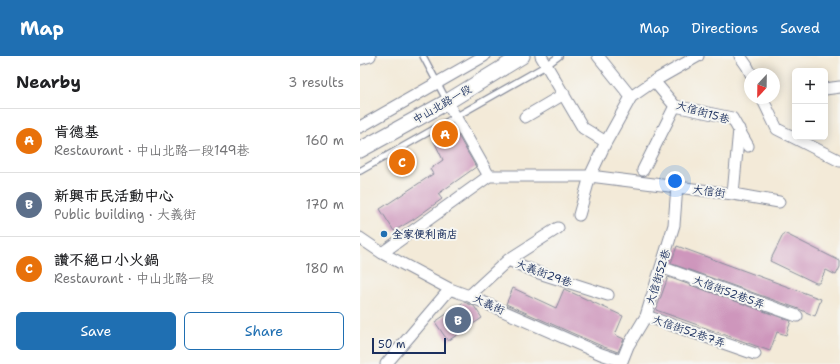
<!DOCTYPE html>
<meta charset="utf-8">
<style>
:root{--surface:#fff;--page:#f6f6f6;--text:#202124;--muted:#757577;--line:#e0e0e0;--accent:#1f6fb2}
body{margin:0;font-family:"Shantell Sans","LXGW WenKai TC",sans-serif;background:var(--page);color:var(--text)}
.controls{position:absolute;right:12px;top:12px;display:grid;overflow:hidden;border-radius:6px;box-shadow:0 2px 10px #0003}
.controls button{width:36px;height:36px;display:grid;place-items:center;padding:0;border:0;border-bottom:1px solid var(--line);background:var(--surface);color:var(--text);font:20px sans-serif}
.compass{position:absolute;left:384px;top:12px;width:36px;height:36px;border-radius:50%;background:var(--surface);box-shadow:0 2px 10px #0003;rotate:202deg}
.scale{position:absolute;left:12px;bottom:10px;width:74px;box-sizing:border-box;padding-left:4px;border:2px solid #1b2f5e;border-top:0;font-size:11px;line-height:14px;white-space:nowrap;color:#1b2f5e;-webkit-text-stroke:3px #f6f6f2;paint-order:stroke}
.you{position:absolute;left:315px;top:125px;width:14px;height:14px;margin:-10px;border:3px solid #fff;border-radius:50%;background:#1a73e8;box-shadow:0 0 0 6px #1a73e833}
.badge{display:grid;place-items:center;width:26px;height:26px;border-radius:50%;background:var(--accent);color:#fff;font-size:13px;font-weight:700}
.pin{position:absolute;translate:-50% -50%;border:2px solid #fff;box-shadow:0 1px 4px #0006}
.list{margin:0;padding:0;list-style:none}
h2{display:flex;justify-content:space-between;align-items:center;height:52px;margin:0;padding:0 16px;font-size:17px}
h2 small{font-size:13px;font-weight:400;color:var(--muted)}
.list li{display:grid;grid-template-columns:26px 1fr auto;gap:12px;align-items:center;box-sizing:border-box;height:64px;padding:0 16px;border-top:1px solid var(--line)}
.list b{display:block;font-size:15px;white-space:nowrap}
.list p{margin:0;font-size:13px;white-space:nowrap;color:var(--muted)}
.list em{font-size:13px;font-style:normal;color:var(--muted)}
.actions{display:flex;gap:8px;padding:12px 16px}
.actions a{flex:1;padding:9px 0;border:1px solid var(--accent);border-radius:6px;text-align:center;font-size:14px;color:var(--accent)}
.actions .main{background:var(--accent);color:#fff}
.map{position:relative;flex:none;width:480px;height:308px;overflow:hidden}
header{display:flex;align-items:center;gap:24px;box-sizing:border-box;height:56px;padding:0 20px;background:var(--accent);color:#fff}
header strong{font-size:19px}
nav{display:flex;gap:22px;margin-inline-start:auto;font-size:14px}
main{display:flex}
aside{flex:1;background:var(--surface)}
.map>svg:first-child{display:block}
</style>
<header>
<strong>Map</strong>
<nav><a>Map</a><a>Directions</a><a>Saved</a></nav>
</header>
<main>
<aside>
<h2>Nearby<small>3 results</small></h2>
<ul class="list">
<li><span class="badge" style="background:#e8710a">A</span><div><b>肯德基</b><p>Restaurant · 中山北路一段149巷</p></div><em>160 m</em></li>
<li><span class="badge" style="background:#5c6f8a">B</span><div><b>新興市民活動中心</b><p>Public building · 大義街</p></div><em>170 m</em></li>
<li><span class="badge" style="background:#e8710a">C</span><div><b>讚不絕口小火鍋</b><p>Restaurant · 中山北路一段</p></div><em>180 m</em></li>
</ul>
<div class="actions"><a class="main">Save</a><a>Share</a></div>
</aside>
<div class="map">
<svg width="480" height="308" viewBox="0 0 480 308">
<rect width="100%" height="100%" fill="#f6f6f2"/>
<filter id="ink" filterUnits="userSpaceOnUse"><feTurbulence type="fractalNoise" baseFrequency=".025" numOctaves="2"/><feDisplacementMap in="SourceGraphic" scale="8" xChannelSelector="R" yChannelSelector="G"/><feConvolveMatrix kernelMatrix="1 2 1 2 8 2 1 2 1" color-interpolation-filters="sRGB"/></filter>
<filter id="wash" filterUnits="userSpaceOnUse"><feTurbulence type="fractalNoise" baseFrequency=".012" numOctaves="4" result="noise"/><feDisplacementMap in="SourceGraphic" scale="16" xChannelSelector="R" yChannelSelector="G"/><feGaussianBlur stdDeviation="0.9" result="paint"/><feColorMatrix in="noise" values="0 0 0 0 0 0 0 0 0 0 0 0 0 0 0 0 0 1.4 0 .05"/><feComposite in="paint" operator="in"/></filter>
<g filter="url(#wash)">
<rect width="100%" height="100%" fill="#f3ead8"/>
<g id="blocks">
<!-- building -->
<path fill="#ce96bc" d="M92,69L116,111L78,138L82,143L54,163L34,175L20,153L73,118L70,113L83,104L72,81Z
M424,177L480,205V211L476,219L466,214L459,227H456L410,205Z
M317,190L461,243L455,260L439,253L312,208L311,207Z
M308,221L431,265L426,279L417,276L410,295L296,254Z
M153,232L196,252L204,233L263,260L255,279L264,283L258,296L244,291L146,248Z
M104,246L114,250L122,262L88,285L75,266Z"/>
</g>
</g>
<g filter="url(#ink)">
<use href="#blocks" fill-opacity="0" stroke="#878c9b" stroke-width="1"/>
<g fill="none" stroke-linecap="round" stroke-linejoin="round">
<!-- service casing -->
<g stroke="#878c9b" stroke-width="8">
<path id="service" d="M63,0L87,45
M0,115L187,9L199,0"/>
</g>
<!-- minor casing -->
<g stroke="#878c9b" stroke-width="13">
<path id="minor" d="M181,0L223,72L246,86
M238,0L271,41
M380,0L387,10L391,18
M0,3L10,0
M294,25L315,50L372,62L388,90
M465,33L480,31
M402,42L417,73L480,105
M87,46L129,120H230L246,86L271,41L294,25L338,0
M165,61L204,38
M0,71L124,0
M283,114L315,50
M373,138L379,73
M219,159L230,120L373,138L419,146
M0,182L22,197L90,233L109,240L241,298L262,305L268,290L286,260L314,169L317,130
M22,197L129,120
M148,204L198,172
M301,211L437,260
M109,240L148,204L179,217L248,239
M286,260L395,298
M26,308L90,233"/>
</g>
<!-- secondary casing -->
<g stroke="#878c9b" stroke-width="17">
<path id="secondary" d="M0,94L87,46L162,0"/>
</g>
<!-- service -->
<use href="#service" stroke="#fff" stroke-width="5.5"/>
<!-- minor -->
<use href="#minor" stroke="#fff" stroke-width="11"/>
<!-- secondary -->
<use href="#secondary" stroke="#fff" stroke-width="15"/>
</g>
</g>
<!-- markers -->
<circle fill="#1f6fb2" stroke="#f6f6f2" stroke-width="1.5" cx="24" cy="178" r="4"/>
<g text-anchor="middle" stroke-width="4" stroke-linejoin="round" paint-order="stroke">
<!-- street labels -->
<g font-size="11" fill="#1b2f5e" stroke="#f6f6f2">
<text transform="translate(82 48) rotate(-30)" y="4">中山北路一段</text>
<text transform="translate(343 56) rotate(16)" y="4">大信街15巷</text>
<text transform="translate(349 135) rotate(8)" y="4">大信街</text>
<text transform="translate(184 217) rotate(20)" y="4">大義街29巷</text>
<text transform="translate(298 221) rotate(-73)" y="4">大信街52巷</text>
<text transform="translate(369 236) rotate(20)" y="4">大信街52巷5弄</text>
<text transform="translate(129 248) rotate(24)" y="4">大義街</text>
<text transform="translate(329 275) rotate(19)" y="4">大信街52巷7弄</text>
</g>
<!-- poi labels -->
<g font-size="11" font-weight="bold" fill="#1b2f5e" stroke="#f6f6f2" text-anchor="start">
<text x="32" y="182">全家便利商店</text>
</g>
</g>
</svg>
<div class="controls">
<button>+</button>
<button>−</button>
</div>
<svg class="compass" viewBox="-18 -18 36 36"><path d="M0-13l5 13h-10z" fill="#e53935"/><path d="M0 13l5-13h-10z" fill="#757577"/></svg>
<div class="scale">50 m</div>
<div class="you"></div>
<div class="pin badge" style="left:85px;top:78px;background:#e8710a">A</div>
<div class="pin badge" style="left:98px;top:264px;background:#5c6f8a">B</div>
<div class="pin badge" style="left:42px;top:106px;background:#e8710a">C</div>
</div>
</main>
